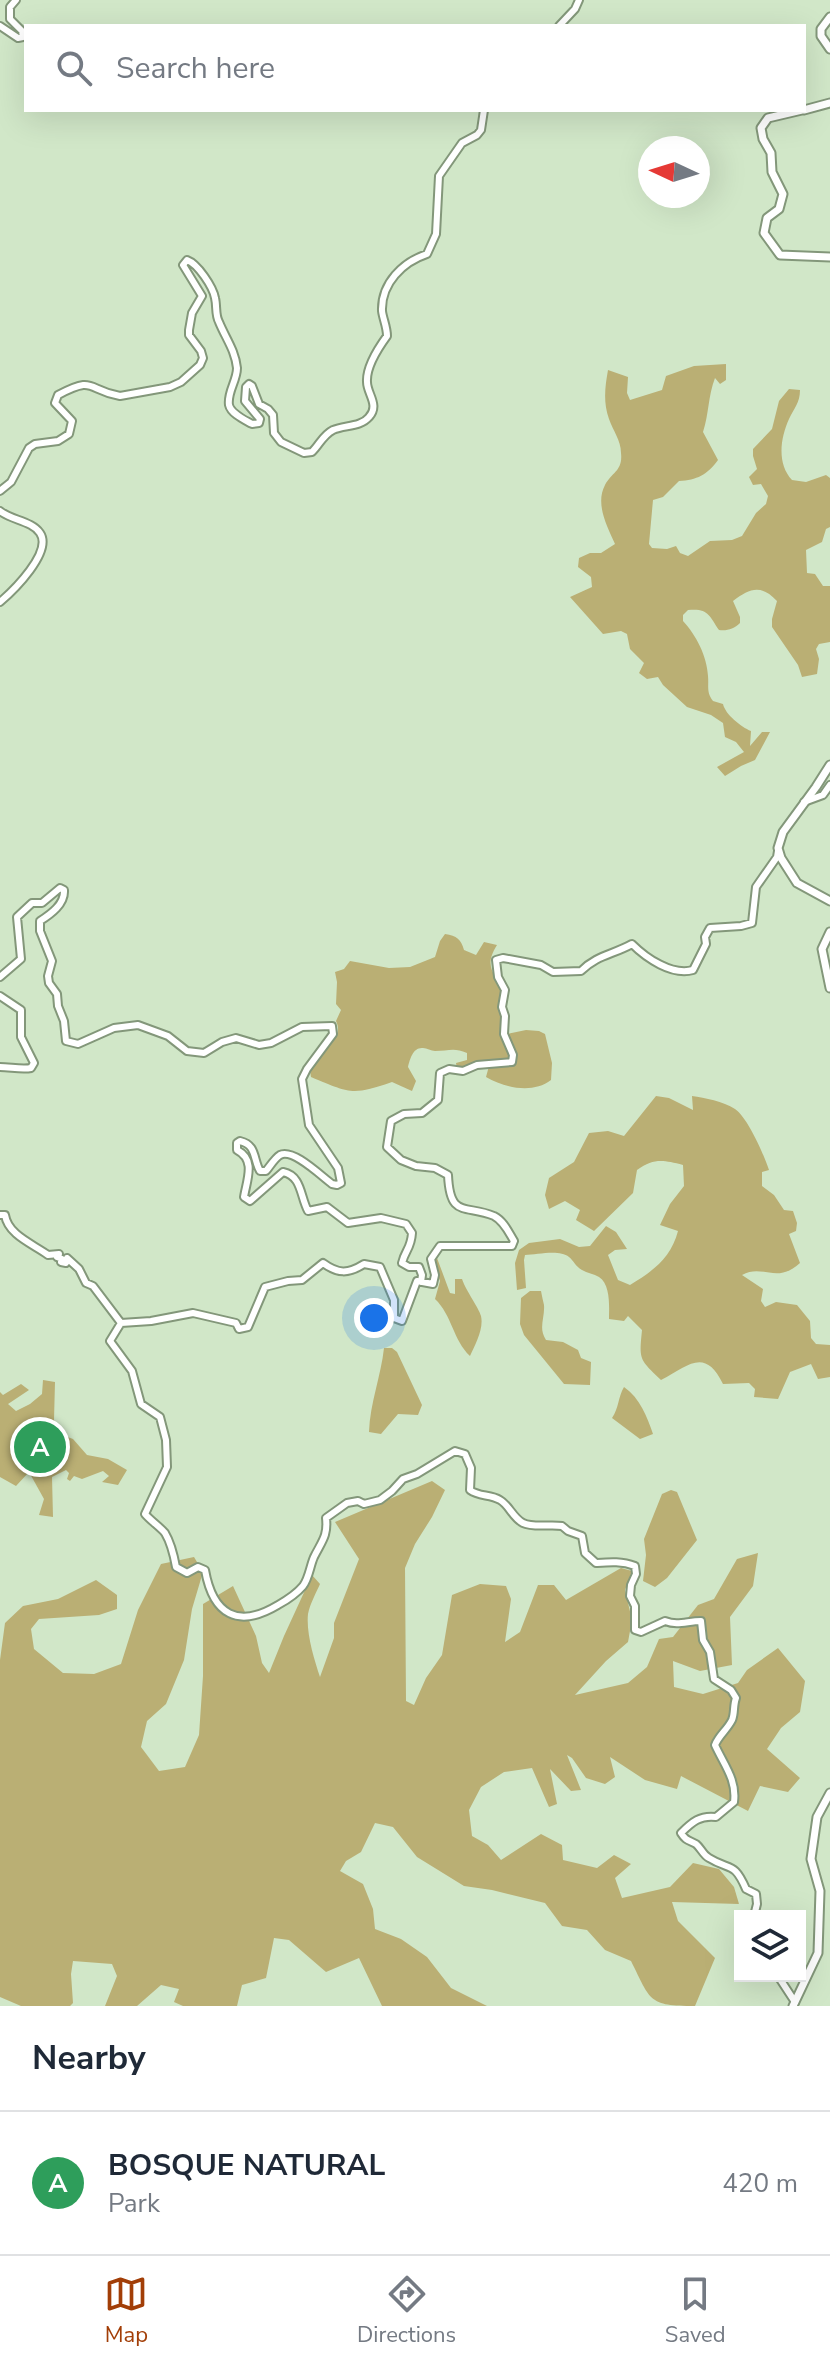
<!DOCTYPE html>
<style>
:root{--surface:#fff;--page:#f6f6f7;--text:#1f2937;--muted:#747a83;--line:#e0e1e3;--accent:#a23e07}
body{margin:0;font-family:"Nunito Sans",sans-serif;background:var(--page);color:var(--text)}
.controls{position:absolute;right:24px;bottom:24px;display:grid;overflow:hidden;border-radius:0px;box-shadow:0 8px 32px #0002}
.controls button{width:72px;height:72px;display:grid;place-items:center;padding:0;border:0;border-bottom:2px solid var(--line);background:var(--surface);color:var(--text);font:40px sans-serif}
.compass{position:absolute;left:638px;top:136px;width:72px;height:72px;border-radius:50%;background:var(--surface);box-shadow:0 8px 32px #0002;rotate:274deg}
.you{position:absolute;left:374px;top:1318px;width:28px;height:28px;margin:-20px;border:6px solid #fff;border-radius:50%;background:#1a73e8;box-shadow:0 0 0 12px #1a73e833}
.badge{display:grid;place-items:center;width:52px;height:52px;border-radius:50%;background:var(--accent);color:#fff;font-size:26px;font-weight:700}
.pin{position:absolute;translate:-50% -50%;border:4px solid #fff;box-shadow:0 2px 8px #0006}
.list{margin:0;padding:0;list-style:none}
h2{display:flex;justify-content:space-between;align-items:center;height:104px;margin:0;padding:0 32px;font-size:34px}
h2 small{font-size:26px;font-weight:400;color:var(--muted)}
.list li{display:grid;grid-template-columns:52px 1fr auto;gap:24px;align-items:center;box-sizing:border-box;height:144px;padding:0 32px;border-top:2px solid var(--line)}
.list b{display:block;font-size:30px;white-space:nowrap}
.list p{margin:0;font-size:26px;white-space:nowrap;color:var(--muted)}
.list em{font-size:26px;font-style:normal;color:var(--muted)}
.icon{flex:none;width:44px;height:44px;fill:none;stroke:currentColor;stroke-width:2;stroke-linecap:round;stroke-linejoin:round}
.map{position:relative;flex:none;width:830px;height:2006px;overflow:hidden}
.search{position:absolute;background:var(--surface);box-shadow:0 8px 32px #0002;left:24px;right:24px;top:24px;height:88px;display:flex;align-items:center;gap:20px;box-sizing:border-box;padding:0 28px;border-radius:0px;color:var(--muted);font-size:30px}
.sheet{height:248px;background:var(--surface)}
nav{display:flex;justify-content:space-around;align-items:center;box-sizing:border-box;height:112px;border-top:2px solid var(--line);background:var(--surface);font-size:22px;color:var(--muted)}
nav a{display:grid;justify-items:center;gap:4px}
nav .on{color:var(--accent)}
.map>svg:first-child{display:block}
</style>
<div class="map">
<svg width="830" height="2006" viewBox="0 0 830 2006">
<rect width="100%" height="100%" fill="#d1e7c8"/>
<!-- green -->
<path fill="#baaf74" d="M726,364V380L720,384L715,378C708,396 709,414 703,432L718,460C707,475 697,480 679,481L663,497L653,500L649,544L652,548L667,549L676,546L680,553L688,556L710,541L732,540L742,536L756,513L766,504L768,496L761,484L753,485L749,477L757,469L753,456V449L772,429L779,401L789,389L800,390C800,403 794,408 789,419C780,439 777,464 792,480L806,482L826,475L830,478V527L826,529L822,542L806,550L807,573L815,574L823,586H830V642L819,644L816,649L819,659L817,674L802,677L798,665L772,627V619L777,601C761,584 750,588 733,601L740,617V623C734,629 727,631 719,630C709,615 708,608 688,610L683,615V621C696,635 707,656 708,676C709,686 706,692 713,701L723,704C725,714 741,727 751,731L750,746L762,732H770L755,760L741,766L725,776L717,767L744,752L736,742L725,737L723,723L711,715L687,707L663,685L658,677L647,679L639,673L644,663L630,649L627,634L621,631L603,634L570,597L592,587L591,577L578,567L579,558L590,553H601L615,544C607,526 595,504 605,485C612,472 623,471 621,453C621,440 613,431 609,419C603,402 605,387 608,370L628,377L627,393L630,400L662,390L666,376L694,366Z
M445,934C457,936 461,939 464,950L476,955L484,942L497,945C482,969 497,973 503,994L499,1007C503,1016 501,1018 502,1027C504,1042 512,1043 509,1061L457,1069L456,1063L467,1060V1053C454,1047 448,1051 435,1051C431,1051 427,1048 423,1048C413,1047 410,1059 408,1067L416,1081L412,1091L392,1082C351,1096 350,1093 311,1077C304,1043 348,1046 336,1021L341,1010L336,1004L337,982L335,972L344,969L350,961L389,968L410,967L435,957L440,941Z
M526,1030L539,1031L545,1034L552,1063L551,1080C533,1094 505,1088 486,1077L489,1066H507L515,1063L507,1034Z
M656,1096L669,1098L693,1110L692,1096C705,1098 723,1101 735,1109C748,1118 764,1155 769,1170L762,1172V1186L774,1195L784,1210L793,1211L797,1223L796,1231L789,1234L800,1263C776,1285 763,1263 742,1275L763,1289L761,1301L765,1307L776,1302L797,1305L810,1321L811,1338L816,1344L830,1345V1377L818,1379L811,1364L790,1372L778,1399L754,1397L755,1389L749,1383L723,1384C705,1347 689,1365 661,1380C639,1359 639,1360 642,1330L628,1316L624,1321L609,1319C609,1307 611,1285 599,1277C594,1274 587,1273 582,1270C575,1266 574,1261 569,1257C559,1249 537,1255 525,1255L524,1260L526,1288L517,1290L515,1263L519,1250L529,1243L560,1239L579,1247L590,1246L606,1226L616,1232L627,1249L615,1250L608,1255L618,1280L630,1285C653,1271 671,1258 678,1231L660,1225L670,1204L684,1186L683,1165C663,1160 654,1158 637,1170L633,1193L594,1231L576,1220L580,1210L565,1201L549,1209L545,1195L549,1178L574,1162L589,1133L608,1131L624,1136Z
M437,1258L450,1293L455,1294V1279H462C466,1291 479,1308 481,1316C484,1329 475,1345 470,1356C453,1340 452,1315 435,1299L440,1281L433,1261Z
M530,1291H541C542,1296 543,1301 544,1305C545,1318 538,1328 546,1340L563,1342L578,1350L581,1358L591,1362L590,1385L564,1384L524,1335L520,1324L521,1298Z
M384,1348H392L397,1352L422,1405L418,1415L398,1414L381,1434L369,1432C370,1403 381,1376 384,1348Z
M43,1380L55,1382L54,1420L57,1433L73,1439L87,1455L108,1459L127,1470L118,1485L102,1482L109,1476L103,1471L82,1479L74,1476L70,1481L67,1479L69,1473L66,1470L52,1477L53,1517L39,1515L44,1499L29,1472L16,1486L0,1477V1392L3,1395L21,1384L29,1390L8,1404L16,1411L30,1404L42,1394Z
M624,1387C640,1398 647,1417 653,1434L640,1439L612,1418C619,1408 618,1397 624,1387Z
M432,1481L445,1490L432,1517L415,1544L405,1568L406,1701L414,1705L426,1678L442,1655L452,1595L480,1584L506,1586L511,1599L505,1642L520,1632L538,1585H554L566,1600L621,1568L632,1571L625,1590L632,1620L628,1642L606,1661L575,1695L628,1683L647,1667L659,1639L673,1637L698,1605L714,1599L737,1559L758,1553L753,1586L730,1617L732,1665L700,1671L673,1661L674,1687L703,1694L738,1683L747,1670L778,1648L805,1681L800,1712L781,1728L767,1749L800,1778L788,1792L760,1786L748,1811L681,1776L677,1789L645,1780L610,1757L615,1777L605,1784L586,1778L572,1758L567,1755L581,1790L571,1791L550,1769L557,1804L549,1807L532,1768L504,1772L481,1787L469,1810L472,1836L488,1845L501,1860L541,1834L562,1845L563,1860L597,1868L614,1855L631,1864L615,1878L622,1898L670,1887L693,1863L719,1869L734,1887L739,1904L672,1902L678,1921L715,1958L695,2006C648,2006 651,2001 631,1961L605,1950L587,1930L562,1926L545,1903L492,1890L464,1886L417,1857L393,1827L375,1823L361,1852L346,1861L340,1871L363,1884L373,1909L375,1929L401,1939L427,1957L451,1988L487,2006H382L359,1958L326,1972L289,1940L274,1938L266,1978L242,1985L237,2006H183L174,2002L179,1989L161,1985L137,2006H105L117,1976L112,1964L73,1961L71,1974L73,2003L70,2006H21L0,1997V1660L5,1623L23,1606L58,1599L96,1580L117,1595V1609L99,1615L39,1619L31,1629L34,1649L63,1673L94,1674L121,1664L138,1610L161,1564L194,1557L203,1572L192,1609L184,1660L166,1704L147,1721L141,1747L159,1771L185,1767L199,1735L203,1676V1604L233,1586L256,1636L262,1663L269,1673L284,1636L312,1575L320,1584C316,1593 310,1604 308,1614C306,1633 314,1659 320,1677L334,1638V1623L359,1559L335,1522Z
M671,1490L677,1492L697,1540L667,1578L655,1587L643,1581L646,1555L644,1539L662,1494Z"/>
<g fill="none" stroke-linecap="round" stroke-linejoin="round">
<!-- minor casing -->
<g stroke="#83977a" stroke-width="10">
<path id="minor" d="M0,26L18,38L23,37L22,31L10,19V7L16,0
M559,26L575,9L579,0
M0,491L11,482L29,448L35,444L58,441L69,434L72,421L55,403L58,395C96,375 86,390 120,396L170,387L181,382L200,365L203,358L201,351L189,335V330L192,313L202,296L183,265L187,260C198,264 213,287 215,298C217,306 215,315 219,322C226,339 235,350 237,368C237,381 227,392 229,405C231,414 245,420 252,424L259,423L260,419L245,401L246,387L249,384L252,386L259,404L268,409L273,415L274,433L281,442L304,453L312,452C320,444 323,435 333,430C344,425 361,427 369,417C380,405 367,394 367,382C366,367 379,347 387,336C387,327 383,319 382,311C381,283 403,262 427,254L436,234L439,176L462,143L477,135L481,130L484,110
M0,511C11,520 32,521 40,533C53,552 13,591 0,602
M804,802L823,795L830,785
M0,977L21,959L17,917L32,903H42L60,888L64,890C65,904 51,914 40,921V931L52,961L48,976L49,983L57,994L58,1006L64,1021L66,1041L78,1044L114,1028L138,1025L168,1036L187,1051L204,1053L222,1042L236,1038L259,1045L271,1043L302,1027L332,1026L333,1034L307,1069L302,1079L309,1125L338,1168L341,1183L337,1185L332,1184C321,1176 293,1148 280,1155C275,1158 270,1166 266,1171H260C253,1159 257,1145 240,1141L237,1143V1150C256,1160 247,1179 244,1197L250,1201L283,1172C302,1176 300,1196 308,1211L327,1207L348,1223L381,1218L406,1224L412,1233C411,1249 405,1250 402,1263L409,1267H419L422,1275L421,1282
M0,996L21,1010V1037L34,1063L31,1068C22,1070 10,1067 0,1067
M0,1215H5C8,1235 33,1244 48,1255L59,1254L57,1257L62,1259L61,1262L66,1263L67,1258L79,1269L86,1283L93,1286L121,1323L151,1321L193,1313L236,1323L239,1329L248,1327L265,1287L288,1281L302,1280L323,1263C338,1274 348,1274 364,1264L380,1267L394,1300V1318L402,1321L417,1281L433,1284L435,1275L431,1259L440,1246H512L514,1241C509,1233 504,1221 494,1216C465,1204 450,1219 448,1175L435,1168L416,1166L401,1160L387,1147L391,1121L404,1114L422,1113L438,1100L440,1073L449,1069L463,1071L477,1065L512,1062L513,1055L504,1034L505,1016L502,1007L505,990L498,977L496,960L503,958L541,965L553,972L581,971C597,955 612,955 632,944C646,958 672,976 693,970L706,944L705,937L710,928L741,926L752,923L756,887L777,857L778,851
M121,1323L110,1341L132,1371L141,1404L160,1417L166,1440L167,1467L145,1514C151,1521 160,1527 165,1533C171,1543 174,1556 176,1567L187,1573L198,1567L205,1570C213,1615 238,1629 278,1605C287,1600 297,1593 303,1586C309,1578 310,1566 314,1557C322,1541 328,1536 326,1518L347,1503L358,1501L364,1504L380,1500L392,1491L403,1479L417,1474L455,1451L465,1454L471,1468L470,1490C479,1497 490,1494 500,1500C509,1505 513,1518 523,1523C533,1528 551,1524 562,1526L568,1531L582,1536L585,1553L596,1563C610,1562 622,1561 635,1566L636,1574L631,1585L630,1596L635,1606V1630L641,1632L665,1621C678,1626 687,1621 701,1621L703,1640L710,1652L714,1679L731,1690L736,1698C733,1706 735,1713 732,1720C727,1730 719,1735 715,1745C724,1765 737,1780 734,1802L716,1817C700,1815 692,1822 681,1833C686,1841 689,1840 696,1844C701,1848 703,1855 709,1858C730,1871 734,1861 746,1889L756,1894L757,1904L754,1916
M778,1976L795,2002"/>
</g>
<!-- tertiary casing -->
<g stroke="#83977a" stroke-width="11">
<path id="tertiary" d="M830,17L821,29V36L830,49
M802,110L768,118L761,128L763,139L771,153L772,172L783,194L779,209L767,218L764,233L780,255L830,257
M804,110L830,103
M830,765L816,787L783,832L778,848L781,858L797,883L830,901
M830,932L822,949L830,988
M793,2006L818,1953L820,1891L811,1859L817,1817L830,1793"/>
</g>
<!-- minor -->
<use href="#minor" stroke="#fff" stroke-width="6"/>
<!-- tertiary -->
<use href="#tertiary" stroke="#fff" stroke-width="7"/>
</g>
</svg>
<div class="controls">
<button><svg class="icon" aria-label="layers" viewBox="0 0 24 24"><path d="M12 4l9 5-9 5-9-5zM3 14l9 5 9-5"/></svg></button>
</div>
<svg class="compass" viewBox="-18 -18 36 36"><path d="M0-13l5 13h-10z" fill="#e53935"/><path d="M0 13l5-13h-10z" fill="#747a83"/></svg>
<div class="you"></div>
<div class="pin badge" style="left:40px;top:1447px;background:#2e9e5b">A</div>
<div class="search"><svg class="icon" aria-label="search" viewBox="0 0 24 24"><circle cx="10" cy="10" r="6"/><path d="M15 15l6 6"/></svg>Search here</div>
</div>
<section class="sheet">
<h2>Nearby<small></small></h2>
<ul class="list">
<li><span class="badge" style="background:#2e9e5b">A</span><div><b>BOSQUE NATURAL</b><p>Park</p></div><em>420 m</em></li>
</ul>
</section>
<nav>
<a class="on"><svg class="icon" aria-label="map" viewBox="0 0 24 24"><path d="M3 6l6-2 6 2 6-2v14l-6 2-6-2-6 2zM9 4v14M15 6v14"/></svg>Map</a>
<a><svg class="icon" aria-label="directions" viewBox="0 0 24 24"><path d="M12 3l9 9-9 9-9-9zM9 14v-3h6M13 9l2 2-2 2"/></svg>Directions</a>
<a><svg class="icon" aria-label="saved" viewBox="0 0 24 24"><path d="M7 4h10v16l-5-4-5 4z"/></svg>Saved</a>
</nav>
